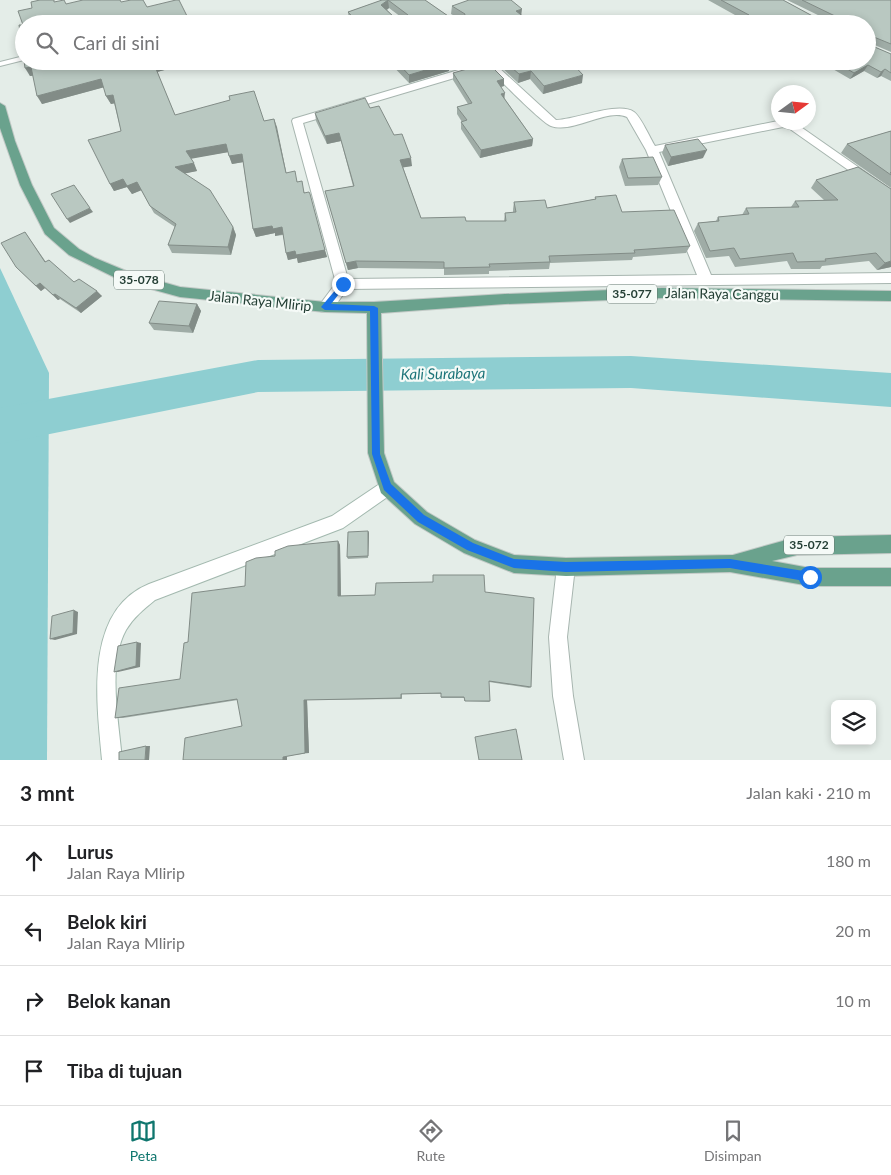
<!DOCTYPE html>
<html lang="id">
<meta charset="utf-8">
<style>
:root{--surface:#fff;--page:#f6f6f6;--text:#202124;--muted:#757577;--line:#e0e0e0;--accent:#0f766e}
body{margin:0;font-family:Lato,sans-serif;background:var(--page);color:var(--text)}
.controls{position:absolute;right:15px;bottom:15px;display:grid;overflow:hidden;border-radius:8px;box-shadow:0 2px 8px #0003}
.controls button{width:45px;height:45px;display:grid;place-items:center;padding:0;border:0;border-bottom:1px solid var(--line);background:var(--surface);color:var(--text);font:25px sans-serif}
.compass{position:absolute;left:771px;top:85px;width:45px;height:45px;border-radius:50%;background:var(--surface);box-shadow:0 2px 8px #0003;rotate:75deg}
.stop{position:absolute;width:15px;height:15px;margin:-11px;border:4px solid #1a73e8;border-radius:50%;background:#fff}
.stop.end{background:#1a73e8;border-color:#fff;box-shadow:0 1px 5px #0008}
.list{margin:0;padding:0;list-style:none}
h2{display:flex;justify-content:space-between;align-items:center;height:65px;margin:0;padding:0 20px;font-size:21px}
h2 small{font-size:16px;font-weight:400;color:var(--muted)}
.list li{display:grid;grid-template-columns:32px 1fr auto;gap:15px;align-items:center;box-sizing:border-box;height:70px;padding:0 20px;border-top:1px solid var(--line)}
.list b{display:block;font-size:19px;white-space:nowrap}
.list p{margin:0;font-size:16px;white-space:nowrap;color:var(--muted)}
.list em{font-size:16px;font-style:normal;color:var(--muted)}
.icon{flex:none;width:28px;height:28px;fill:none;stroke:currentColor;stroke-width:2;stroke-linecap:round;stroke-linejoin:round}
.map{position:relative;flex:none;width:891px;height:760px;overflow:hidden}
.search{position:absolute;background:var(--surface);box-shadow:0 2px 8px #0003;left:15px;right:15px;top:15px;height:55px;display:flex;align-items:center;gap:12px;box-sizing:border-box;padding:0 18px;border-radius:28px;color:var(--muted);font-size:19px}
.sheet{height:345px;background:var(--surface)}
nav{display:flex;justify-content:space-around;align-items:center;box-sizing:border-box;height:70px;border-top:1px solid var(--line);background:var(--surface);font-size:14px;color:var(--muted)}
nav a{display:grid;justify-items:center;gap:2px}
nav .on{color:var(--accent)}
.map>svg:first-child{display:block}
</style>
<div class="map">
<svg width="891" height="760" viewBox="0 0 891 760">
<rect width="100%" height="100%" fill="#e4ede8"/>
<!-- water -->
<path fill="#8eced1" d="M0,268L49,373L47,760H0Z"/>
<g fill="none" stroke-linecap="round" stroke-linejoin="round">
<!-- river -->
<path fill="#8eced1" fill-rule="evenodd" d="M631,356L891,373V407L631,388L258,392L0,444V408L258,360Z"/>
<!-- lane casing -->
<g stroke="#a7b5af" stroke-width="2">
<path id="lane" d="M24,56V60L0,66V62Z"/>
</g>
<!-- street casing -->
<g stroke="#a7b5af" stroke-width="2">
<path id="street" d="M489,61H506L497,66L556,120C575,120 618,101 634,112C641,117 650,138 655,146L778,121V122L798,125L891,190V200L790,129L783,127L659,152L711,275L891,273V283L347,289C340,298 332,315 320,311L318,307L336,283L292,121L293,119ZM488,68C498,78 541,122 551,126C573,134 606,108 627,117L646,150L697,275L348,279L303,123Z
M566,558L572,561L575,567L567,637L573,696L584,760H564L553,696L549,637L557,567L560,561Z"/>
</g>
<!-- secondary casing -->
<g stroke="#a3b9af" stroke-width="2">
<path id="secondary" d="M387,479L393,481L395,487L393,493L343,528L155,600C144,609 133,618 126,630C107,664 119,723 122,760H102C97,704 83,611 149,584L332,516Z"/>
</g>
<!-- primary casing -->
<g stroke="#c2c9c6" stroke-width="2">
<path id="primary" d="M0,103L5,106L15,141L32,185L54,228L79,249L95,258L131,273L180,287L325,302H374L505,294L662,288L891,291V301L662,298L505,304L381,313L384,453L394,482L427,512L475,540L514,555L566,558L733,555L797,537L891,535V553L797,555L772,561L810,568H891V586H810L730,572L566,576L514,573L464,553L415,524L381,493L368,453L367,313L325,312L180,297L122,281L69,255L45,234L20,185L0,128Z"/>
</g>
<!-- lane -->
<use href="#lane" fill="#fff" fill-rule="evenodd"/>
<!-- street -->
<use href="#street" fill="#fff" fill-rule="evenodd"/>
<!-- secondary -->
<use href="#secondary" fill="#fff" fill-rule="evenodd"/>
<!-- primary -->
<use href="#primary" fill="#6aa28d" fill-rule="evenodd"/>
</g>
<!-- wall -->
<path fill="#9faca6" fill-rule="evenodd" d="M382,0H425L451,18H458L451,14L452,6L521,15L533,24H352L349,20L348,12ZM389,8L401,17H394L387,10Z
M708,0H783L820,20L826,19L787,0H891V52L870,43V45L891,54V81L881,76L877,78L864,71L850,79L819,61H867V24H744L743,23L744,20Z
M24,61H198L157,72L175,115L264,121L274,119L286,173L297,181L305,193L327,257L298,263L297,258L288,260L283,235L275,236V233L256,237L253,229L243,162L232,164L228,152L191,158L197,171L185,173L233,227L236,235L231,255L172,253L168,245L175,227L154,213L141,190L132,194L127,187L114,191L110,184L121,131L114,103L111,104L106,96L104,87L42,104L33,76H30Z
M388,61H448L449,63V71L409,83Z
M456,61H482L462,67Z
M501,61H551L555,66L582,83L543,94L530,79L518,83L500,66Z
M453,73L504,79V86L501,87L505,99L533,139L532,146L480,158L461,129V122H462L457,114V107L468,104L453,80Z
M370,108L394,135L412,166L403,167L421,218L466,221H504L505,213L513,212V209L514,202L547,208L595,199V197L622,212L690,246L686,253L633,257L632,260L550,263L549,269L489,271V274L444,275V269L358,268L348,270L325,191L353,186L341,141L327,144L316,121L315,113Z
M891,131V188L841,153L847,144Z
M665,145L703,158L668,166L662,153Z
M622,159L662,177L658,185L625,186L619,167Z
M858,167L891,267L877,270L869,261L822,266L820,269H791L787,261L735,267L729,256L706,258L694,231L698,223L716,221L718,217L742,215L746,208L791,207L795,201L824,200L811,188L816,180Z
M25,232L29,238L46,262L74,282L102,296L81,313L60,299L58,300L45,288L41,291L16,267Z
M197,304L201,311L193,333L154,330L149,323Z
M368,531L369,533L368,558L348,559L347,557Z
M338,541L340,545L341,596L485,592L531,687L529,688L489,682L490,701L489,702L464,701V698H441V694H402V699L307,700L309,753L287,756V760H183L242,726L238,700L123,718H115L180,679L188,642L275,556Z"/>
<!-- shaded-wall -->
<path fill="#828c87" d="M388,0L389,8L382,13L381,5Z
M522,9L521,17L516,11Z
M165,61H198L157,72L154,64Z
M463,61H482L462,67Z
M449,63V71L409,83V75Z
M868,65L864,71L850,79L854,73Z
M31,67L36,75L30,76L25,68Z
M885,69L881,76L877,78L881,72Z
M531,71L530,79L518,83L519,74Z
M583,75L582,83L543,94L544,86Z
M101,79L105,87L42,104L37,96Z
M504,79V86L496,88L497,81Z
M505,93L504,100L501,94Z
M113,95L117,103L111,104L106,96Z
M274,119L277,127L288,181L286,173Z
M339,133L341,141L327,144L325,136Z
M533,139L532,146L480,158L481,150Z
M226,144L229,152L190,159L186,151Z
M707,150L703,158L668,166L671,157Z
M242,154L244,162L232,164L229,156Z
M411,158L412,166L400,168V160Z
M194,163L197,171L178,175L175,167Z
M123,179L137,182L142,190L132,194L127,187L114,191L110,184Z
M90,208L93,212L70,223L67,219Z
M272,226L282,227L284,234L275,236V233L256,237L253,229Z
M233,227L236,235L231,255L228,247Z
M325,250L327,257L298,263L297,258L288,260L286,253L295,251Z
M356,261L358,268L348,270L346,263Z
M891,261V267L877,270L885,263Z
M40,283L45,288L41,291L36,286Z
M97,291L102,296L81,313L76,308Z
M55,294L60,299L58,300L53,295Z
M197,304L201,311L193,333L189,326Z
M368,531L369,533L368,558Z
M338,541L340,545L341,599L338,596Z
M74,610L78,612L77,634L55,640L50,639Z
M137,642L141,643L140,667L118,672H114Z
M304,700H307L309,753H305Z
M146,746H150L149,760H145Z
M287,756V760H283V757Z"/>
<!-- building -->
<path fill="#b9c8c1" stroke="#828c87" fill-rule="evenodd" d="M40,0H54V2L64,0L66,4L83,0H120L121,2L131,0H143L147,7L176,0H179L191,24H24V60L19,25H23L18,11L32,8L31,2Z
M382,0H425L451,18H464L465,14L452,6L469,0H511L522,9L516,11L533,24H359L348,12ZM388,0L408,15V17H394L381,5Z
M721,0H783L820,20L836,19L835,16L802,0H891V44L869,35L870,45L891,54V73L885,69L881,72L868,65L854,73L834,61H867V24H758L745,17L749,15Z
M24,61H165L154,64L175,115L230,100L229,96L254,91L264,121L274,119L286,173L295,171L297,182L302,181L304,193L309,192L310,194L325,250L296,255L295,251L286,253L282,227L273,229L272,226L253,229L242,154L229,156L226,144L186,151L194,163L175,167L210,190L233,227L228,247L168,245L176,224L150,206L137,182L127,186L123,179L110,184L88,140L121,131L113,95L106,96L101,79L37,96L31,67L25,68Z
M396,61H448L449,63L409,75Z
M504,61H551L555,66L570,61L583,75L544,86L531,71L519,74Z
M488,63L504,79L497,81L505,93L501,94L533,139L481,150L461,122L467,120L457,107L472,103L453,73Z
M365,98L370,108L379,106L394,135L402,134L411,158L400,160L421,218L465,217L466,221H506L505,213L516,212L514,202L545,200L547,208L596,199L595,197L616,195L622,212L674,210L690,246L634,250L635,253L549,256L550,262L489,264L490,267L444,268V262L356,261L346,263L325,191L354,186L339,133L325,136L315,113Z
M891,131V172L890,173H891V175L847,144Z
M698,139L707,150L671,157L665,145Z
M653,157L662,177L628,178L622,159Z
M858,167L891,189V261L885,263L876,253L825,259L826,261L797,262L793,253L740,259L734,248L710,251L698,223L719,221L718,217L749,214L746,208L799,207L795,201L838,200L816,180Z
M74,185L90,208L67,219L51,194Z
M25,232L45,262L49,260L74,282L79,279L97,291L76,308L55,294L53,295L40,283L36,286L16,267L1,243Z
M159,301L197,304L189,326L149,323Z
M368,531V556L347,557L348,532Z
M338,541V596L375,595L376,583L433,582V575H484L485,592L534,598L531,687L489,681L490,701H465L464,697H441V693L401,694V698L304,700L305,753L283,757V760H183L185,738L242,726L237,699L115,718L119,688L180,679L184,643L188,642L192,593L245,586L246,562L256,558L275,556V551L288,546Z
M74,610L73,633L50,639L52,616Z
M137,642L136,666L114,672L118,646Z
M516,729L522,760H479L475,737Z
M146,746L145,760H119V752Z"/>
<!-- route -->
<path fill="#1a73e8" d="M343,281L347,284L331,304L374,306L378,308L380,454L391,484L424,515L473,543L514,559L566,562L730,559L810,572L814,574V580L810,582L730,568L566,572L514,568L467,550L418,522L384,490L372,454L370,311L325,310L321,307Z"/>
<g text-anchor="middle" stroke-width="4.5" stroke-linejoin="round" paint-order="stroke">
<!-- shield labels -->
<g fill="#f5faf7" stroke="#63776f" stroke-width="1">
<rect x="114" y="270.5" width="50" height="19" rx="4"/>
<rect x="607" y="284.5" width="50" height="19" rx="4"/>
<rect x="784" y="535.5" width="50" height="19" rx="4"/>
</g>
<g font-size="12" font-weight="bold" fill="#243f35">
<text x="139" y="284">35-078</text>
<text x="632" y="298">35-077</text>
<text x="809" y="549">35-072</text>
</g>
<!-- street labels -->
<g font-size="14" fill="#243f35" stroke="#f5faf7">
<text transform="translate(722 294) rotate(1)" y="5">Jalan Raya Canggu</text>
<text transform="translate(260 301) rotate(6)" y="5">Jalan Raya Mlirip</text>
</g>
<!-- water labels -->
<g font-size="15" font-style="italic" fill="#1e757a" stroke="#f5faf7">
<text transform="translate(443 374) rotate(-1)" y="5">Kali Surabaya</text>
</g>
</g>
</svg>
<div class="controls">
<button><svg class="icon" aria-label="layers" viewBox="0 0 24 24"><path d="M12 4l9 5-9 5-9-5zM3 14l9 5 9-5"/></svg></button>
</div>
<svg class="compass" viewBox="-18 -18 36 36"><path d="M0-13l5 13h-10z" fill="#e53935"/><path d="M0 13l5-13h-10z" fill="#757577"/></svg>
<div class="stop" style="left:810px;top:577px"></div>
<div class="stop end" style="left:343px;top:284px"></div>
<div class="search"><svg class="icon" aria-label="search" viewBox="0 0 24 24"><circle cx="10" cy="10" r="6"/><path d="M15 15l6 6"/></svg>Cari di sini</div>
</div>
<section class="sheet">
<h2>3 mnt<small>Jalan kaki · 210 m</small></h2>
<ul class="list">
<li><svg class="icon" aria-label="ahead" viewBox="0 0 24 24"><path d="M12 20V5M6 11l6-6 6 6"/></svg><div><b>Lurus</b><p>Jalan Raya Mlirip</p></div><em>180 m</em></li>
<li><svg class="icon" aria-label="left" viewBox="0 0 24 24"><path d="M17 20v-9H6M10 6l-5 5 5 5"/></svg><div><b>Belok kiri</b><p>Jalan Raya Mlirip</p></div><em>20 m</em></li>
<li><svg class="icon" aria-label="right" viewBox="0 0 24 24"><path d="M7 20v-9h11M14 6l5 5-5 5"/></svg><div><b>Belok kanan</b></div><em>10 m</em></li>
<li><svg class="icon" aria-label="arrive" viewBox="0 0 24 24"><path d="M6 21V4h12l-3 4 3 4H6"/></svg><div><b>Tiba di tujuan</b></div></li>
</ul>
</section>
<nav>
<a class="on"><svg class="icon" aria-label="map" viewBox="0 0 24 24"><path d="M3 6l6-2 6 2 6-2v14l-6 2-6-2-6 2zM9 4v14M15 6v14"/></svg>Peta</a>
<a><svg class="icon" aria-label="directions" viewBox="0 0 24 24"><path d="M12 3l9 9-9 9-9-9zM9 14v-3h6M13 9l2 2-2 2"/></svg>Rute</a>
<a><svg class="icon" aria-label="saved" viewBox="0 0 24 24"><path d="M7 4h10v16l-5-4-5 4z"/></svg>Disimpan</a>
</nav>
